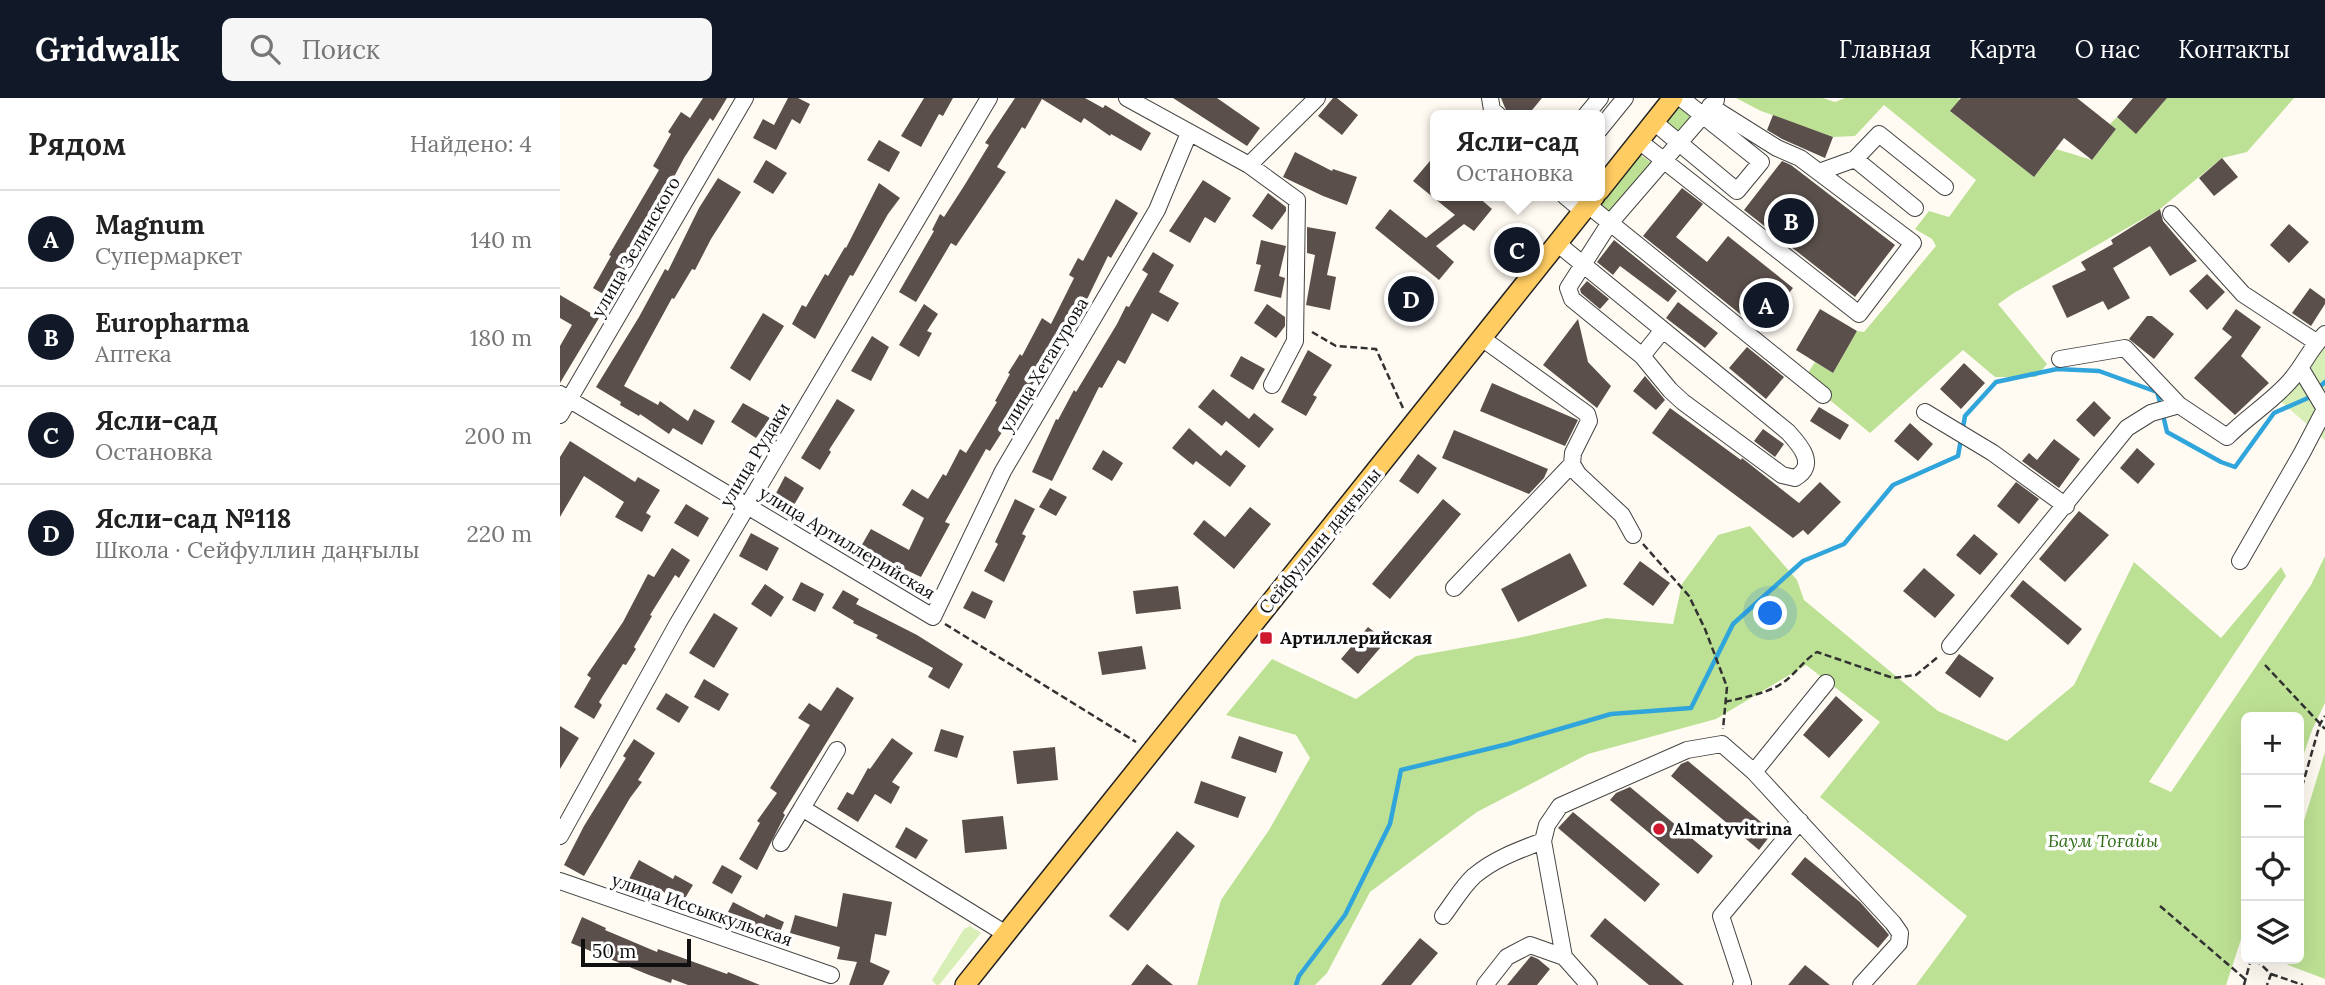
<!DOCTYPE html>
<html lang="ru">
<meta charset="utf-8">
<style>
:root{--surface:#fff;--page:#f6f6f6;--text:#222;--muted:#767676;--line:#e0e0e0;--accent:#111827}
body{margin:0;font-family:Lora,serif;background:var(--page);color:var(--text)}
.controls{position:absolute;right:21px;bottom:21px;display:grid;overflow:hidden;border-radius:10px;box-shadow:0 7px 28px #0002}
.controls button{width:63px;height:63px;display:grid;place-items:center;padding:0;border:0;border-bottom:2px solid var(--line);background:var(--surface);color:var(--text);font:35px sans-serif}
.scale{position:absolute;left:21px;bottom:18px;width:110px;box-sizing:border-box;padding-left:7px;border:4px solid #101010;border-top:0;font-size:19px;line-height:24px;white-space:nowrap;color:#101010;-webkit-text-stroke:5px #fff;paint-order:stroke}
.you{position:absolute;left:1211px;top:516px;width:24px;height:24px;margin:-18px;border:5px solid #fff;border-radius:50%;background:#1a73e8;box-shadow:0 0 0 10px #1a73e833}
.badge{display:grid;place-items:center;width:46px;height:46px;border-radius:50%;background:var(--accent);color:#fff;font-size:23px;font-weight:700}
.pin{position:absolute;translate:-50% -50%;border:4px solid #fff;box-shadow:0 2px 7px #0006}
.popup{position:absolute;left:870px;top:12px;width:175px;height:91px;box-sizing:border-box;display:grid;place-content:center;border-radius:10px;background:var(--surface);filter:drop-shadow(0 2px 5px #0005);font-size:23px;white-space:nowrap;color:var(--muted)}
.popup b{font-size:26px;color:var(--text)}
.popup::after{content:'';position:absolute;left:50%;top:100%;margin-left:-14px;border:14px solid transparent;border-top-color:var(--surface)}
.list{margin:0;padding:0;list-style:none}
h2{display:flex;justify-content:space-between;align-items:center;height:91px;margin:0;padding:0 28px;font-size:30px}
h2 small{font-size:23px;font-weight:400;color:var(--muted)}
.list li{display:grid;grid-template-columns:46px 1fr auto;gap:21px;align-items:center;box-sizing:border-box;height:98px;padding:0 28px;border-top:2px solid var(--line)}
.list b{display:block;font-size:26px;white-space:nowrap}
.list p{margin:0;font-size:23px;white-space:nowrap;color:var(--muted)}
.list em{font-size:23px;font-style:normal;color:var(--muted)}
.icon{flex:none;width:38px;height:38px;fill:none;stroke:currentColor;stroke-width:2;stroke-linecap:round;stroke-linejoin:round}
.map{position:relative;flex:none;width:1765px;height:887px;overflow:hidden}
header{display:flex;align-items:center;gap:42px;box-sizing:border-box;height:98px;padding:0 35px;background:var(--accent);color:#fff}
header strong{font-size:33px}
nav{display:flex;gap:38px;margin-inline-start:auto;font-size:24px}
.search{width:490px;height:63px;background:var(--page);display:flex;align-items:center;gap:18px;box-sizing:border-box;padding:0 24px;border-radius:10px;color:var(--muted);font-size:26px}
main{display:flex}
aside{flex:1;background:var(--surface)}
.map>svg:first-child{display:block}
</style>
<header>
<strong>Gridwalk</strong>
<div class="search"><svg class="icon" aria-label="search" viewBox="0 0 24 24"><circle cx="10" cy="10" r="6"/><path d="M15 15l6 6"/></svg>Поиск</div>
<nav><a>Главная</a><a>Карта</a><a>О нас</a><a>Контакты</a></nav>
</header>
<main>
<aside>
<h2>Рядом<small>Найдено: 4</small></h2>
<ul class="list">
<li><span class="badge">A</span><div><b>Magnum</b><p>Супермаркет</p></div><em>140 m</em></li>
<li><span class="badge">B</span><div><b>Europharma</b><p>Аптека</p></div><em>180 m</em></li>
<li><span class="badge">C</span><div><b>Ясли-сад</b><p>Остановка</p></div><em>200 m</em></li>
<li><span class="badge">D</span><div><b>Ясли-сад №118</b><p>Школа · Сейфуллин даңғылы</p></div><em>220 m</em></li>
</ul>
</aside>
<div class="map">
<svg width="1765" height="887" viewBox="0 0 1765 887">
<rect width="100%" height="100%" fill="#fffbf2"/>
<!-- green -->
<path fill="#d8eeb7" d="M1765,239V342L1718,301L1750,271Z
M410,828L421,835L379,887H376L372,882L404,831Z"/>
<!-- forest -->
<path fill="#bde194" d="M1176,0H1263L1275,4L1285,0H1398L1400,2L1391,14L1474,79L1496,51L1532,62L1556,31L1550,26L1557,19L1576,35L1607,0H1734L1687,54L1662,60L1600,111L1454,195L1438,206L1487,266L1476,279H1435L1403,252L1310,335L1244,281L1255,264L1273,275L1297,233L1304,234L1376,148L1372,141L1355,131L1369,113L1389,119L1416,82L1324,7L1295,38L1273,39L1201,13Z
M1121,4L1138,18L1118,40L1103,26Z
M1078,55L1097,69L1054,121L1035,106Z
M1190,428L1237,482L1244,502L1378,613L1447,643L1514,587L1574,464L1661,540L1721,469L1726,478L1589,684L1611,694L1751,487L1765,458V605L1752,632L1739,670V619H1686V826L1666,887H1356L1407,818L1260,699L1320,624L1246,567L1156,621L1028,656L917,714L810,794L767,875L755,887H637L661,802L709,732L750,660L736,637L666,617L712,561L796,601L856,558L958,540L1046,520L1113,526L1122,486L1158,437Z
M1765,654V881L1728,867L1722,861H1739V739Z"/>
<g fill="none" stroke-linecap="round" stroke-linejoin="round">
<!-- stream -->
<path stroke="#30a5db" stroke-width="4.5" d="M1603,317L1607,334L1661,364L1675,369L1714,315L1748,300L1765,284
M736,887L739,878L785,817L830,726L841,672L948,646L1051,616L1131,610L1173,526L1243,463L1284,446L1333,387L1398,358L1405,318L1436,284L1497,271L1539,273L1597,294L1601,308"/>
</g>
<!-- building -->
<path fill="#5a4f4b" d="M143,0H167L153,23L150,20L124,60L107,92L113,95L100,121L89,140L87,139L52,201L33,190L51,158L49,157L99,72L93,68L111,36L108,34L121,14L130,20Z
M228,0H238L250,6L240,26L232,21L216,52L193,40L203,21L214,27Z
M364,0H393L383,18L379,16L361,49L341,38Z
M455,0H525L543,10L545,7L591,35L581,53L551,36L550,38L524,20L521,25L482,1L465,31L462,29L437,69L446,74L396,148L391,145L356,204L339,194L374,133L372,132L380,116L384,119L404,88L429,47L425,45Z
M613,0H657L700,30L687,48Z
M773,0H777L798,17L782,37L758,18Z
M941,0H982L968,17H948Z
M1401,0H1517L1556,31L1532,62L1504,40L1474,79L1390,13Z
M1573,0H1607L1576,36L1557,19Z
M1213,17L1273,39L1265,60L1222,41L1207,32Z
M319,42L340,54L329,74L307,62Z
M735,54L772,73L773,71L797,79L787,107L763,98L723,79Z
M875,57V98H917L932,111L914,133L904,126L876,148L894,164L879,182L815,130L830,111L866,140L895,117L853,83Z
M1662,60L1678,79L1654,98L1639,80Z
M206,62L227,75L213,96L193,84Z
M1222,63L1231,67L1335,147L1295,199L1184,112Z
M158,80L181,94L151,141L135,172L132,171L114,201L112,200L64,288L98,307L100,303L128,323L134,311L155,323L142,347L113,330L109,336L80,316L79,318L60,307L61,304L36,289L79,219L105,171L108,173L139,110Z
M643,82L671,100L655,125L645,119L630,145L609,133Z
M319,85L340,100L328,116L293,178L290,177L255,241L232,226L242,207L246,209L265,176L268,178L285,149L286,150Z
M1122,90L1143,106L1116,139L1147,164L1168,138L1233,190L1200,232L1083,138Z
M708,95L726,109V113L712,132L692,118Z
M556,101L578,115L551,160L548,158L516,224L513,223L430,353L426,351L385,424L390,426L361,479L300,450L311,431L349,452L364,420L342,407L352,391L368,401L383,376L386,378L400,351L406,355L437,304L435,303L450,276L448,275L460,256L462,258L482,220L491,226L514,180L509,177L518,160L523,163Z
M1600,111L1603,123L1637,163L1610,178L1590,148L1553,170L1570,200L1548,212L1543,203L1507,220L1492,188L1526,172L1521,164L1553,146L1551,142Z
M1729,126L1749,144L1729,165L1710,147Z
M747,129L776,134L767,177L776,179L770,212L746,207L755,157L747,155Z
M701,142L726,148L719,178L725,180L721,200L694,193L701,167L696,166Z
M1054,142L1117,193L1108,204L1060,168L1053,177L1037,164Z
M593,154L614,167L599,194L619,205L608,224L592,215L565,266L558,262L542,290L539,289L492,383L472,374L496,321L498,322L514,292L516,294L557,226L566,208L569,209L588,176L582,172Z
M1647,176L1665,194L1647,212L1629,193Z
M1027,183L1049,201L1040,211L1021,195L1020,191Z
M1750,190L1765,201V206L1751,228L1732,215Z
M0,197L39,220L0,285V248L12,227L0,220Z
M1118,204L1158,235L1145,250L1106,220Z
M364,206L378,216L367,233L372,235L359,259L339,247Z
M707,206L725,219V228L716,240L694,225Z
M1260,211L1297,233L1273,275L1236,252Z
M1676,211L1701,229L1681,258L1709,285L1675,317L1634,280L1672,239L1662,231Z
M203,215L224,228L190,283L170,270Z
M1587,218H1592L1614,236L1594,261L1569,241Z
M1018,221L1028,264L1051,288L1037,310L983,267Z
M312,238L329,249L311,283L291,273Z
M1187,249L1224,279L1206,301L1169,270Z
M748,252L772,267L753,297L757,299L746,318L721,304Z
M681,258L705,271L693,292L670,278Z
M1404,265L1425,285L1401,311L1380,291Z
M1085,278L1105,302L1096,312L1073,293Z
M932,285L1018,322L1005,348L920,313Z
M653,291L689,321L694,315L714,331L699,350L666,323L662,328L638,309Z
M277,301L295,312L269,352L271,354L260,372L241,360Z
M1534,303L1551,320L1534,339L1516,322Z
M183,305L210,320L196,340L171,324Z
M1259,309L1289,327L1280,342L1250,323Z
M1110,310L1181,362L1182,360L1239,405L1260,384L1281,404L1248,437L1243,432L1233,440L1092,335Z
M1350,325L1373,346L1358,363L1334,343Z
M629,330L661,358L666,352L686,368L670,389L636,363L633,367L612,350Z
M1203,331L1224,346L1215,359L1194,343Z
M894,332L988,371L984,380L969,396L882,360Z
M1494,341L1520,361L1499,390L1462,363L1469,355L1477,362Z
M10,343L75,384L78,379L100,392L86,415L91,418L82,434L55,419L64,404L24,378L0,419V359Z
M1577,350L1595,366L1578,386L1560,370Z
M543,352L563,365L552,383L532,371Z
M858,356L877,370L858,396L839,383Z
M225,378L244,390L231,412L213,401Z
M1456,384L1479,401L1459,426L1437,408Z
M490,390L507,399L496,418L479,409Z
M455,401L475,411L462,436L466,438L444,484L424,473L438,446L435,444Z
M883,401L901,416L830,501L812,486Z
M126,406L149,420L138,439L114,425Z
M690,409L711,426L674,471L633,436L644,422L665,439Z
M1519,413L1549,437L1505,484L1479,461Z
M191,435L219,450L207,473L179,458Z
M1414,436L1438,456L1420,477L1396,457Z
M112,450L130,462L119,480L115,477L90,517L92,518L74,549L76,551L66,567L63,566L39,604L42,607L34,621L14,609L31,580L27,577L63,524L88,476L94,479Z
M1010,455L1027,488L958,524L941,491Z
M1080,463L1110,485L1093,508L1063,486Z
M1364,470L1395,497L1375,520L1343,493Z
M1463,482L1522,531L1508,547L1450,498Z
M241,484L264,496L255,514L232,502Z
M205,486L224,499L211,519L191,506Z
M618,488L621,511L576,516L573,493Z
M283,492L299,501L296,506L357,537L403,566L389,591L368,579L373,570L316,540L318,537L293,525L294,523L272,510Z
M412,493L433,503L425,521L403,510Z
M154,515L178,530L154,570L129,555Z
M808,529L826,543L798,576L781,561Z
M582,548L586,571L542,577L538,554Z
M1399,556L1434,580L1420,600L1385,575Z
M144,581L169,596L159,613L134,599Z
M277,589L294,600L223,715L225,717L197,772L179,761L200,725L197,723L217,695L210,690L250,627L238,620L249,605L261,613Z
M106,595L129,609L119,625L96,611Z
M1276,598L1303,622L1269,660L1243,637Z
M0,628L19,640L0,671Z
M381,631L404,638L397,660L374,653Z
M679,638L723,654L716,675L671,660Z
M332,640L353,655L332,684L340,689L331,706L315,696L298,724L277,711L287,694L293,697L308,670L310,671Z
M74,641L95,655L78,682L82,684L70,700L24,778L4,767L24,728L66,660L63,658Z
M495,649L498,682L457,686L453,653Z
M1128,663L1213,734L1199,752L1111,678L1121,666Z
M641,683L686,699L678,720L634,705Z
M1070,689L1153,758L1138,776L1050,702L1056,695Z
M1013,714L1100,786L1085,804L998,730Z
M443,718L447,751L405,755L402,722Z
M346,729L368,742L356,761L335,749Z
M617,733L635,748L568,833L549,818Z
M1245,759L1300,804L1325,832L1329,837L1318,850L1231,776Z
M79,762L113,781L115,777L133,787L122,805L92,787L89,792L69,781Z
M162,767L182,778L172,796L152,785Z
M283,795L332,804L326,838L315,836L310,864L330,873L323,887H289L297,864L277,861L280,849L230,835L235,817L277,829Z
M173,804L204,820L206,816L224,824L216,844L164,822Z
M22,819L46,830L45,832L97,854L98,851L167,876L168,874L200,887H128L112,881L111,885L89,877L11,845Z
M1045,820L1124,887H1089L1030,838Z
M860,840L878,855L851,887H821Z
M971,858L978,861L990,871L977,887H947Z
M587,866L613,887H571Z
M1245,867L1270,887H1228Z"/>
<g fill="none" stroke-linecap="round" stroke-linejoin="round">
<!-- minor casing -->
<g stroke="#434343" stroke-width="18">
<path id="minor" d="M567,0L689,67L737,102L735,243L712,287
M930,0L932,12L938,17
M1026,17L1040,0
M1094,24L1177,93L1201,64L1121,0
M1039,32L1065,0
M1079,43L1299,216L1353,145L1240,60L1217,50L1150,8
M1295,61L1319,36L1385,89
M689,67L757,0
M1259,74L1295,61L1355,110
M1005,98L1023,113
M1028,107L1263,297
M1611,116L1683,196L1756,244
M998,146L1228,334C1240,347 1258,367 1235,380L1222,377L1123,304L1110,292L1082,258L1102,233
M923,241L1027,316L1029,323L1013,355L1012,366L1018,376L1062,417L1073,437
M1082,258L1012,201L1008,190L1049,126L1156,2
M1500,261L1565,250L1619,307L1667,339C1687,319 1710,305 1729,284C1743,269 1750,250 1765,236
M0,296L373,519L443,373L597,112L629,35
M1365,314L1433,355L1506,408
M0,317L185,0
M1680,463L1742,355L1765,311L1741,271
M894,490L1012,366
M1390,548L1567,330L1591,315L1619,307
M1266,585L1194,674L1333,825L1340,835L1339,845L1301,887
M277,652L242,710L446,836
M0,738L118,525L429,0
M221,745L242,710
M0,783L271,877
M883,818C893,805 902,789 914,778C934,761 959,752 983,743
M925,887L947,859L970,847L1004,859
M1029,887L1004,859L983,743L987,727L1000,708L1127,652L1162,646L1194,674
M1181,887L1183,885L1161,818L1240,723"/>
</g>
<!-- major casing -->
<g stroke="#212121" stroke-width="22">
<path id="major" d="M1039,93L1113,0
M405,887L1035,98"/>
</g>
<!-- path -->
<path stroke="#323232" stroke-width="2.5" stroke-dasharray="7 3.5" stroke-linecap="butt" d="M752,234L776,248L816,251L843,310
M1083,446L1129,498L1145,531L1167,589L1163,631
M385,526L576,644
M1705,567L1765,631
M1165,604C1185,599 1207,596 1224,584C1236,575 1244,562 1257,554L1333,580L1356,577L1379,558
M1739,699L1760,626L1765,618
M1600,808L1685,881
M1695,861L1711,876L1707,887
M1711,876L1743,887
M1684,887L1691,861"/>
<!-- minor -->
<use href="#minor" stroke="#fff" stroke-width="16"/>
<!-- major -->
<use href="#major" stroke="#ffcc62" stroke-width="19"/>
</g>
<!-- markers -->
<g fill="#cf1830" stroke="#fff" stroke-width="2.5">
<rect x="699" y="533" width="14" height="14" rx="3.5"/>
<circle cx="1099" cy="731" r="7"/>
</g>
<g text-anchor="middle" stroke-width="7" stroke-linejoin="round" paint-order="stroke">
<!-- street labels -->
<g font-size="18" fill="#101010" stroke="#fff">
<text transform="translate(76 149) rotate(-60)" y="6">улица Зелинского</text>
<text transform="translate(484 267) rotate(-59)" y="6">улица Хетагурова</text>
<text transform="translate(195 357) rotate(-59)" y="6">улица Рудаки</text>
<text transform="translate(760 443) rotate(-51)" y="6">Сейфуллин даңғылы</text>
<text transform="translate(287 445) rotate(31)" y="6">улица Артиллерийская</text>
<text transform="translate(142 812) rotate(19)" y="6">улица Иссыккульская</text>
</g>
<!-- poi labels -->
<g font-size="18" font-weight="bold" fill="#101010" stroke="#fff" text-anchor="start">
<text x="720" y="546">Артиллерийская</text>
<text x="1113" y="737">Almatyvitrina</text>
</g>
<!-- park labels -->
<g font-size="18" font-style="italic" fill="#316f18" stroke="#fff">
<text x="1543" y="749">Баум Тоғайы</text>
</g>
</g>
</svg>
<div class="controls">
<button>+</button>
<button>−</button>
<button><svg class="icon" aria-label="locate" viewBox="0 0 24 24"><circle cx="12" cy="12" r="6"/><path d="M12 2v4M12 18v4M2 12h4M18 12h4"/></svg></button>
<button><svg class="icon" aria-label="layers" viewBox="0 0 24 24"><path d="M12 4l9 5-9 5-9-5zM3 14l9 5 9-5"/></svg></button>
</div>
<div class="scale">50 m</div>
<div class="you"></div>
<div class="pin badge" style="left:1206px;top:207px">A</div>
<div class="pin badge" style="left:1231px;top:123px">B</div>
<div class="pin badge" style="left:957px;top:152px">C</div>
<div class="popup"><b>Ясли-сад</b>Остановка</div>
<div class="pin badge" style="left:851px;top:201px">D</div>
</div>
</main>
